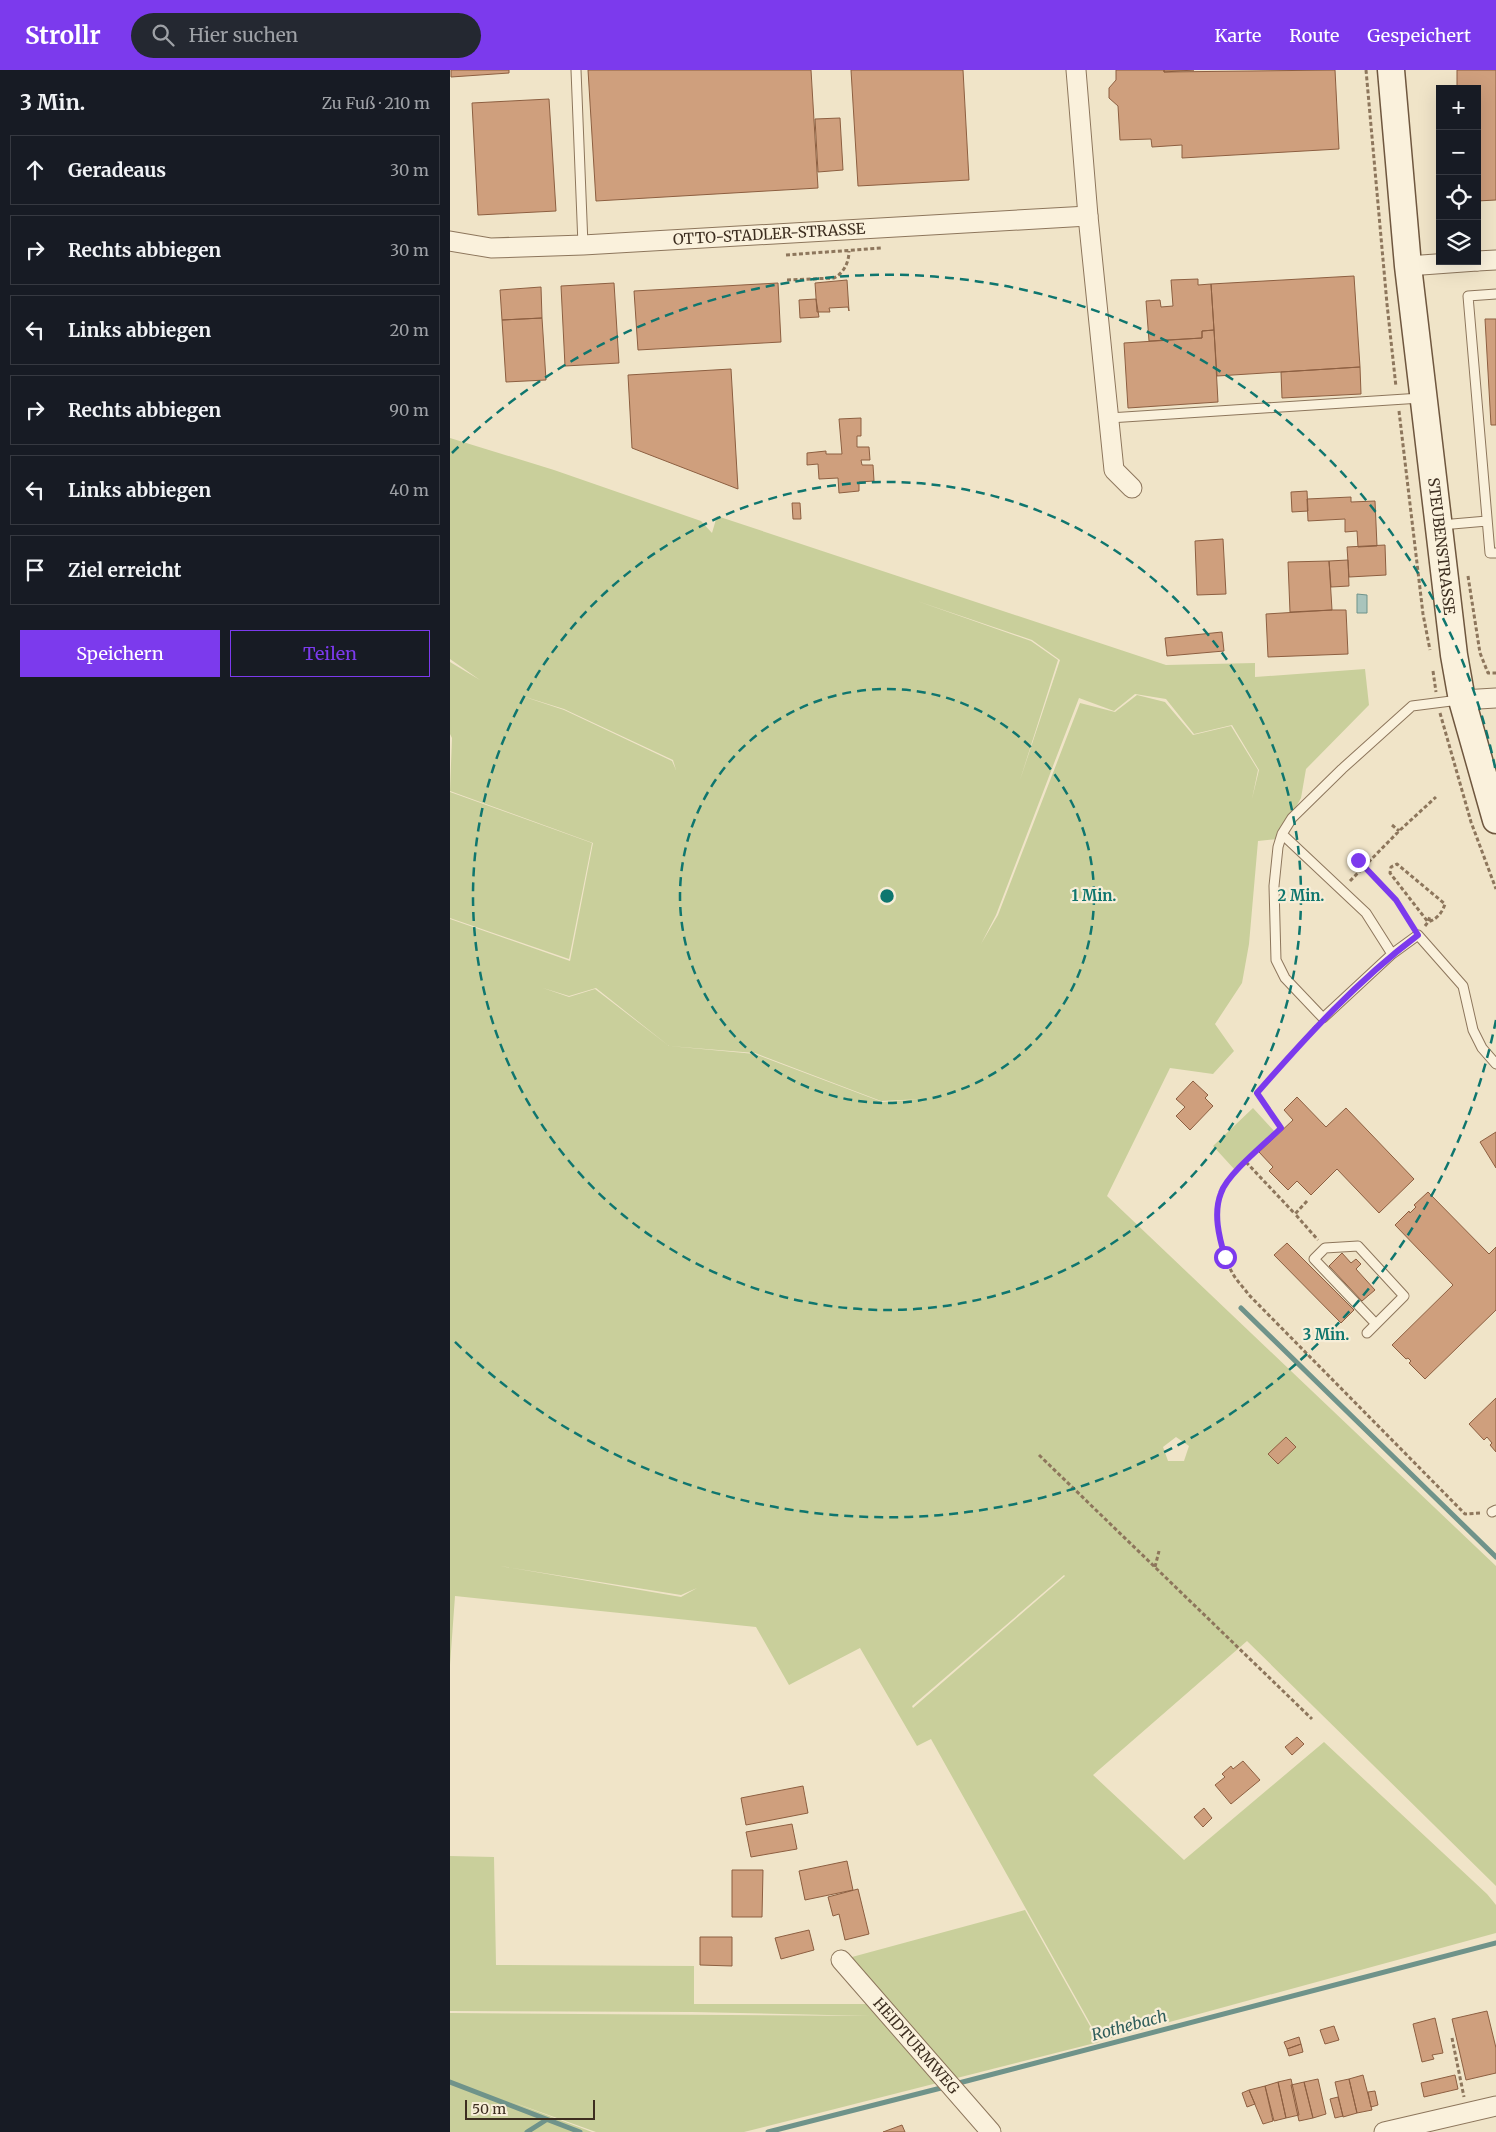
<!DOCTYPE html>
<html lang="de">
<meta charset="utf-8">
<style>
:root{--surface:#171b24;--page:#242831;--text:#f1f3f6;--muted:#9ea1a6;--line:#363941;--accent:#7c3aed}
body{margin:0;font-family:Merriweather,serif;background:var(--page);color:var(--text)}
.controls{position:absolute;right:15px;top:15px;display:grid;overflow:hidden;border-radius:0px;box-shadow:0 5px 20px #0002}
.controls button{width:45px;height:45px;display:grid;place-items:center;padding:0;border:0;border-bottom:1px solid var(--line);background:var(--surface);color:var(--text);font:25px sans-serif}
.scale{position:absolute;left:15px;bottom:12px;width:130px;box-sizing:border-box;padding-left:5px;border:2px solid #3d2e20;border-top:0;font-size:14px;line-height:18px;white-space:nowrap;color:#3d2e20;-webkit-text-stroke:4px #f7eed8;paint-order:stroke}
.stop{position:absolute;width:15px;height:15px;margin:-11px;border:4px solid #7c3aed;border-radius:50%;background:#fff}
.stop.end{background:#7c3aed;border-color:#fff;box-shadow:0 1px 5px #0008}
.list{margin:0;padding:0;list-style:none}
h2{display:flex;justify-content:space-between;align-items:center;height:65px;margin:0;padding:0 20px;font-size:21px}
h2 small{font-size:16px;font-weight:400;color:var(--muted)}
.list li{display:grid;grid-template-columns:32px 1fr auto;gap:15px;align-items:center;box-sizing:border-box;height:70px;margin:0 10px 10px;padding:0 10px;border:1px solid var(--line);border-radius:0px}
.list b{display:block;font-size:19px;white-space:nowrap}
.list em{font-size:16px;font-style:normal;color:var(--muted)}
.actions{display:flex;gap:10px;padding:15px 20px}
.actions a{flex:1;padding:11px 0;border:1px solid var(--accent);border-radius:0px;text-align:center;font-size:18px;color:var(--accent)}
.actions .main{background:var(--accent);color:#fff}
.icon{flex:none;width:28px;height:28px;fill:none;stroke:currentColor;stroke-width:2;stroke-linecap:round;stroke-linejoin:round}
.map{position:relative;flex:none;width:1046px;height:2062px;overflow:hidden}
header{display:flex;align-items:center;gap:30px;box-sizing:border-box;height:70px;padding:0 25px;background:var(--accent);color:#fff}
header strong{font-size:24px}
nav{display:flex;gap:28px;margin-inline-start:auto;font-size:18px}
.search{width:350px;height:45px;background:var(--page);display:flex;align-items:center;gap:12px;box-sizing:border-box;padding:0 18px;border-radius:28px;color:var(--muted);font-size:19px}
main{display:flex}
aside{flex:1;background:var(--surface)}
.map>svg:first-child{display:block}
</style>
<header>
<strong>Strollr</strong>
<div class="search"><svg class="icon" aria-label="search" viewBox="0 0 24 24"><circle cx="10" cy="10" r="6"/><path d="M15 15l6 6"/></svg>Hier suchen</div>
<nav><a>Karte</a><a>Route</a><a>Gespeichert</a></nav>
</header>
<main>
<aside>
<h2>3 Min.<small>Zu Fuß · 210 m</small></h2>
<ul class="list">
<li><svg class="icon" aria-label="ahead" viewBox="0 0 24 24"><path d="M12 20V5M6 11l6-6 6 6"/></svg><div><b>Geradeaus</b></div><em>30 m</em></li>
<li><svg class="icon" aria-label="right" viewBox="0 0 24 24"><path d="M7 20v-9h11M14 6l5 5-5 5"/></svg><div><b>Rechts abbiegen</b></div><em>30 m</em></li>
<li><svg class="icon" aria-label="left" viewBox="0 0 24 24"><path d="M17 20v-9H6M10 6l-5 5 5 5"/></svg><div><b>Links abbiegen</b></div><em>20 m</em></li>
<li><svg class="icon" aria-label="right" viewBox="0 0 24 24"><path d="M7 20v-9h11M14 6l5 5-5 5"/></svg><div><b>Rechts abbiegen</b></div><em>90 m</em></li>
<li><svg class="icon" aria-label="left" viewBox="0 0 24 24"><path d="M17 20v-9H6M10 6l-5 5 5 5"/></svg><div><b>Links abbiegen</b></div><em>40 m</em></li>
<li><svg class="icon" aria-label="arrive" viewBox="0 0 24 24"><path d="M6 21V4h12l-3 4 3 4H6"/></svg><div><b>Ziel erreicht</b></div></li>
</ul>
<div class="actions"><a class="main">Speichern</a><a>Teilen</a></div>
</aside>
<div class="map">
<svg width="1046" height="2062" viewBox="0 0 1046 2062">
<rect width="100%" height="100%" fill="#f0e4c8"/>
<!-- green -->
<path fill="#c9cf9b" fill-rule="evenodd" d="M0,368L104,400L251,451L262,463L267,446L716,595L805,593V607L915,599L919,635L856,699L851,728L828,769L808,771L799,874L792,913L765,954L784,981L763,1004L720,998L657,1126L1046,1496V1816L797,1571L643,1705L734,1790L874,1672L1037,1824L1046,1835V1863L650,1971L481,1669L467,1676L410,1578L339,1615L306,1557L5,1526L0,1595V849L120,891L143,773L0,721L2,668L0,664V592L30,610L0,589ZM467,531L582,570L610,590L570,710L608,590L581,571ZM685,624L716,629L744,664L782,655L809,700L802,729L808,700L781,656L743,665L715,632L687,625L665,642L630,633L548,845L531,874L546,845L629,628L664,641ZM69,625L114,639L223,690L226,700L222,691L114,640ZM93,918L119,926L146,918L219,976L305,983L431,1031L473,1029L432,1032L305,984L219,976L145,919L119,927ZM726,1367L739,1376L734,1391H718L713,1377ZM836,1367L846,1377L828,1394L819,1384ZM50,1496L231,1525L247,1518L231,1527ZM614,1505L615,1506L463,1638L462,1636Z
M0,722L142,773L119,889L0,848Z
M803,1038L825,1062L785,1100L763,1076Z
M0,1786L44,1787L46,1895L244,1896V1934H416L428,1946L440,1937L402,1887L575,1840L649,1972L294,2062H146L54,2029L142,2062H0V1943L421,1946L242,1942L0,1941Z"/>
<!-- water -->
<path fill="#a9c4bc" stroke="#6f938a" d="M907,524L917,525V543H907Z"/>
<g fill="none" stroke-linecap="round" stroke-linejoin="round">
<!-- stream -->
<path stroke="#6f938a" stroke-width="5" d="M791,1238L1046,1487
M0,2012L130,2062
M505,2014L1046,1873
M77,2062L96,2050
M318,2062L495,2017"/>
</g>
<!-- building -->
<path fill="#cf9f7d" stroke="#8d5f41" d="M1,0H59V3L1,7Z
M138,0H361L368,118L146,131Z
M401,0H513L519,110L408,116Z
M666,0H714V2L885,0L889,79L732,88V75L702,77L701,69L670,70L668,36L659,28V18L666,10Z
M714,0H744L714,2Z
M1007,0H1046V130L1027,131V19H1007Z
M99,29L106,141L28,145L22,33Z
M390,48L393,100L368,102L365,49Z
M904,206L910,297L767,306L761,214Z
M748,209V215L761,214L764,260L752,261V268L699,271L696,231L710,230L711,237L723,236L721,210Z
M397,210L399,241L398,237L379,238L380,242H367L365,213Z
M164,213L169,293L115,296L111,216Z
M328,213L331,272L188,280L184,221Z
M91,217L92,248L52,250L50,220Z
M366,229L369,247L350,248L349,230Z
M92,248L96,310L56,312L52,250Z
M1035,249H1046V355H1041Z
M764,260L768,332L678,338L674,273L752,268V261Z
M910,297L911,324L832,328L831,302Z
M281,299L288,419L182,378L178,305Z
M411,348V366H407V377H419L420,390H411L412,395H423L424,411L409,412V421L389,423L388,408L369,409L368,394L357,395V383L376,381V384H392L389,349Z
M857,421L858,441L842,442L841,422Z
M901,427V432L925,431L927,476L908,477L907,461L895,462V449L858,451L857,429Z
M342,433H350L351,449H343Z
M773,469L776,524L747,525L745,471Z
M935,475L936,505L899,507L897,477Z
M898,490L899,516L881,517L879,491Z
M879,491L882,540L840,542L838,492Z
M882,540H896L898,584L818,587L816,544Z
M772,562L774,581L717,586L715,568Z
M743,1011L758,1025L755,1028L763,1036L740,1060L726,1046L735,1037L726,1029Z
M847,1027L876,1057L896,1038L964,1109L929,1143L887,1099L861,1125L847,1111L838,1120L819,1101L823,1097L809,1082L843,1050L834,1040Z
M1046,1062V1098L1030,1072Z
M978,1122L1039,1184L1046,1177V1240L975,1309L959,1293L961,1291L958,1288L956,1289L942,1275L1003,1215L945,1155L959,1141L960,1143L966,1137L964,1135Z
M837,1173L904,1240L891,1253L824,1185Z
M892,1183L901,1193L906,1189L911,1194L906,1199L925,1220L912,1231L879,1196Z
M1046,1328V1382L1040,1375L1042,1373L1037,1367L1034,1370L1019,1354Z
M836,1367L846,1377L828,1394L818,1384Z
M847,1667L854,1674L842,1685L835,1677Z
M793,1691L810,1710L781,1734L765,1715L775,1707L772,1704L781,1696L783,1699Z
M353,1716L358,1743L296,1755L291,1728Z
M754,1738L762,1748L753,1757L744,1747Z
M342,1754L347,1779L301,1787L296,1762Z
M397,1791L403,1820L355,1830L349,1801Z
M282,1800H313L312,1847H282Z
M408,1819L419,1864L395,1870L389,1844L383,1846L378,1827Z
M359,1860L364,1880L331,1889L325,1868Z
M250,1867H282V1896L250,1895Z
M1037,1941L1046,1978V2003L1016,2010L1002,1949Z
M985,1948L993,1983L982,1985L984,1989L972,1992L963,1954Z
M884,1956L889,1970L875,1974L870,1960Z
M849,1967L851,1974L837,1979L834,1972Z
M851,1974L853,1982L839,1986L837,1979Z
M913,2005L922,2040L907,2043L899,2009Z
M1005,2005L1008,2019L974,2027L971,2013Z
M841,2009L849,2045L836,2048L828,2012Z
M868,2009L876,2044L863,2048L854,2012Z
M899,2009L907,2043L893,2047L885,2012Z
M828,2012L836,2048L824,2051L815,2016Z
M854,2012L863,2048L849,2051L841,2015Z
M815,2016L823,2051L813,2054L799,2020Z
M799,2020L805,2034L797,2037L792,2023Z
M925,2021L928,2035L921,2037L918,2022Z
M888,2027L893,2046L885,2048L880,2029Z
M452,2055L455,2062H433Z"/>
<g fill="none" stroke-linecap="round" stroke-linejoin="round">
<!-- lane casing -->
<g stroke="#8d765c" stroke-width="11">
<path id="lane" d="M126,0L133,175
M1046,224L1018,226L1040,483H1046
M659,348L971,328
M991,455L1037,451
M832,764L916,843L942,884L873,948L835,908L826,890L824,816L828,777L832,764L842,748L892,699L962,636L1009,630
M942,884L968,865L1013,916L1023,960L1032,978L1046,994
M917,1263L954,1226L908,1176L875,1178L864,1189L926,1254
M1042,1442L1046,1440"/>
</g>
<!-- street casing -->
<g stroke="#8d765c" stroke-width="21">
<g id="street">
<path d="M626,0L638,146L664,400L682,418"/>
<path id="s1" d="M0,171L41,178L133,175L638,146"/>
<path d="M1027,191L1046,190"/>
<path d="M958,196L1027,191"/>
<path d="M1012,630L1046,628"/>
<path id="s2" d="M391,1890L541,2062"/>
<path d="M934,2062L1046,2036"/>
</g>
</g>
<!-- secondary casing -->
<g stroke="#6f573f" stroke-width="29">
<g id="secondary">
<path id="s3" d="M941,0L958,196L1004,585L1012,630L1046,750"/>
</g>
</g>
<!-- path -->
<path stroke="#8d765c" stroke-width="3" stroke-dasharray="4 2.5" stroke-linecap="butt" d="M916,0L937,234L946,317
M336,185L431,178
M337,210L384,208C394,203 399,192 399,181
M949,341L973,544L980,580
M1018,506L1030,583L1038,603H1046
M983,601L986,622
M990,643L1021,752L1046,819
M942,755L949,761
M908,790L946,830L961,854
M900,811L949,761L986,727
M975,856L978,852L940,803L941,797L947,794L995,834C992,843 987,849 978,852L980,846
M866,956L807,1023L831,1058C814,1075 794,1091 779,1109C758,1134 768,1178 783,1204C787,1211 794,1218 799,1225L1015,1444L1031,1443
M796,1092L845,1144
M857,1131L845,1144L868,1170
M589,1385L862,1649
M705,1497L709,1481
M1002,1968L1014,2027"/>
<!-- lane -->
<use href="#lane" stroke="#faf1dc" stroke-width="9"/>
<!-- street -->
<use href="#street" stroke="#faf1dc" stroke-width="19"/>
<!-- secondary -->
<use href="#secondary" stroke="#faf1dc" stroke-width="26"/>
</g>
<g fill="none" stroke-linecap="round" stroke-linejoin="round">
<!-- route -->
<path stroke="#7c3aed" stroke-width="6" d="M775,1187C769,1167 763,1143 771,1123C777,1104 816,1073 831,1058L807,1023C857,966 907,911 968,865L946,830L908,790"/>
</g>
<!-- distance rings -->
<g fill="none" stroke="#0f766e" stroke-width="2.5" stroke-dasharray="9 6">
<circle cx="437" cy="826" r="207"/>
<circle cx="437" cy="826" r="414"/>
<path d="M1046 950A621 621 0 0 1 2 1269M2 383A621 621 0 0 1 1046 702"/>
</g>
<g text-anchor="middle" stroke-width="4.5" stroke-linejoin="round" paint-order="stroke">
<!-- street labels -->
<g font-size="15" fill="#3d2e20" stroke="#f7eed8">
<text dy="5" stroke="none"><textPath href="#s1" startOffset="320">OTTO-STADLER-STRASSE</textPath></text>
<text dy="5" stroke="none"><textPath href="#s3" startOffset="479">STEUBENSTRASSE</textPath></text>
<text dy="5" stroke="none"><textPath href="#s2" startOffset="114">HEIDTURMWEG</textPath></text>
</g>
<!-- water labels -->
<g font-size="16" font-style="italic" fill="#2f5d5a" stroke="#f7eed8">
<text transform="translate(679 1955) rotate(-15)" y="6">Rothebach</text>
</g>
</g>
<circle cx="437" cy="826" r="8" fill="#0f766e" stroke="#f7eed8" stroke-width="2.5"/>
<g font-size="15" text-anchor="middle" font-weight="bold" fill="#0f766e" stroke="#f7eed8" stroke-width="4.5" stroke-linejoin="round" paint-order="stroke">
<text x="644" y="831">1 Min.</text>
<text x="851" y="831">2 Min.</text>
<text x="876" y="1270">3 Min.</text>
</g>
</svg>
<div class="controls">
<button>+</button>
<button>−</button>
<button><svg class="icon" aria-label="locate" viewBox="0 0 24 24"><circle cx="12" cy="12" r="6"/><path d="M12 2v4M12 18v4M2 12h4M18 12h4"/></svg></button>
<button><svg class="icon" aria-label="layers" viewBox="0 0 24 24"><path d="M12 4l9 5-9 5-9-5zM3 14l9 5 9-5"/></svg></button>
</div>
<div class="scale">50 m</div>
<div class="stop" style="left:775px;top:1187px"></div>
<div class="stop end" style="left:908px;top:790px"></div>
</div>
</main>
